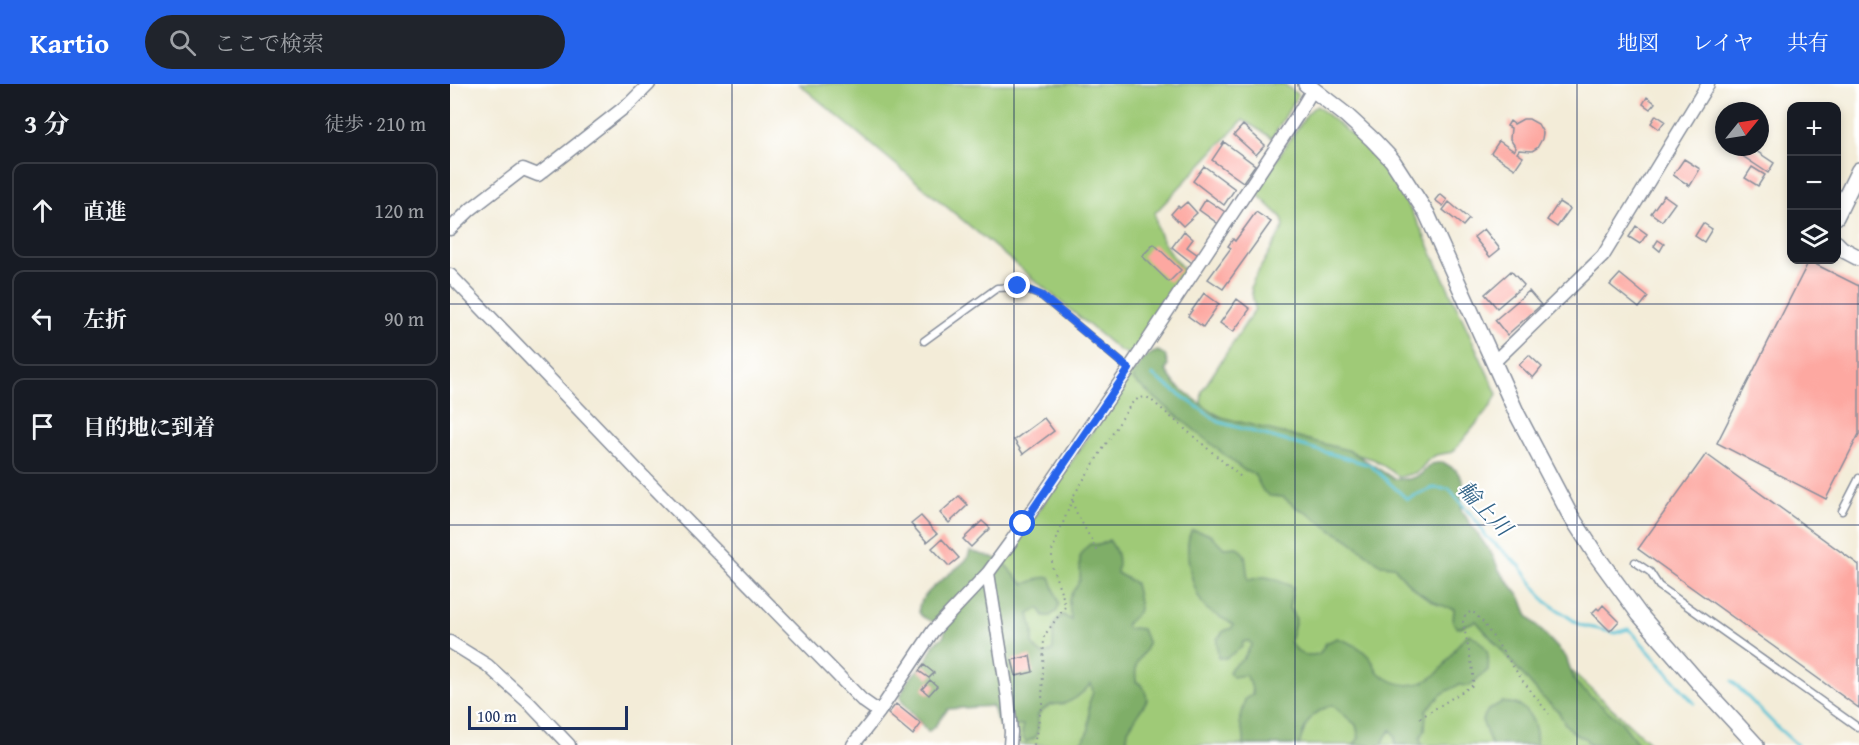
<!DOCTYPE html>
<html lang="ja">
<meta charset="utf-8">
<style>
:root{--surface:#171b24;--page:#20242c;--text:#f1f3f6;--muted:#9ea1a6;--line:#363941;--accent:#2563eb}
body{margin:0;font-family:"Gentium Book Plus","Noto Serif JP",serif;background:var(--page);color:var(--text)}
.controls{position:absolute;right:18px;top:18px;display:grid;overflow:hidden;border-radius:12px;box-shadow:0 3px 9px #0003}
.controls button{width:54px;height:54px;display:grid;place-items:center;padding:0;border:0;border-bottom:2px solid var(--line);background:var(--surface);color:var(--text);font:30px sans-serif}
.compass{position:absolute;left:1265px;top:18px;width:54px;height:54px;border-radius:50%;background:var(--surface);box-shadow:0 3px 9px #0003;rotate:60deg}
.scale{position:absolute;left:18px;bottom:15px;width:160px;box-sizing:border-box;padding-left:6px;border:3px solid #1b2f5e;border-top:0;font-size:16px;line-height:21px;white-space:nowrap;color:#1b2f5e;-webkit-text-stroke:4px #fff;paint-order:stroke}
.stop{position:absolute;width:18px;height:18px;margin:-14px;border:4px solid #2563eb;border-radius:50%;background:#fff}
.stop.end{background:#2563eb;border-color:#fff;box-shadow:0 2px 6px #0008}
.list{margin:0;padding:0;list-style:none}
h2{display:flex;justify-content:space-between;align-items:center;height:78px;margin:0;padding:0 24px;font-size:26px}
h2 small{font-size:20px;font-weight:400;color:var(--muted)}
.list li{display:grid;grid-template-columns:39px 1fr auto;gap:18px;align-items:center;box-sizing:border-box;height:96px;margin:0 12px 12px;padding:0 12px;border:2px solid var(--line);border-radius:12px}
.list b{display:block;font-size:22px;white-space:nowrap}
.list em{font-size:20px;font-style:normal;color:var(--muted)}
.icon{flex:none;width:33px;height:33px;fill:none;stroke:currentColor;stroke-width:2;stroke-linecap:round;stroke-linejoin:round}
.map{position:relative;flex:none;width:1409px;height:661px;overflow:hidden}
header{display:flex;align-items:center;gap:36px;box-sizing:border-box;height:84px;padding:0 30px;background:var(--accent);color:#fff}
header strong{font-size:28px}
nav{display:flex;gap:33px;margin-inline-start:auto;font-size:21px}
.search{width:420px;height:54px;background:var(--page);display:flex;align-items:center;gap:15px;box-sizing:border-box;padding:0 21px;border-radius:33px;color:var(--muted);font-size:22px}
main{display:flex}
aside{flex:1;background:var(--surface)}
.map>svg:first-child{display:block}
</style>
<header>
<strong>Kartio</strong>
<div class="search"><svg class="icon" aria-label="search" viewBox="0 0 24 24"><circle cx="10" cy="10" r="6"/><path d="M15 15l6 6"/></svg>ここで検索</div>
<nav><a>地図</a><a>レイヤ</a><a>共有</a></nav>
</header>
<main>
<aside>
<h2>3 分<small>徒歩 · 210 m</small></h2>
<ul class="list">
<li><svg class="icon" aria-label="ahead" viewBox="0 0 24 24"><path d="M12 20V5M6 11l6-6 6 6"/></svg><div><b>直進</b></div><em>120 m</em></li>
<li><svg class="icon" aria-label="left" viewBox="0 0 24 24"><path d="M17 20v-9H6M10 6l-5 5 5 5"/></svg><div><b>左折</b></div><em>90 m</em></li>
<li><svg class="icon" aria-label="arrive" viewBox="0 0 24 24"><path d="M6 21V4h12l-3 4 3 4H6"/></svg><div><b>目的地に到着</b></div></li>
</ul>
</aside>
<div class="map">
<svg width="1409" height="661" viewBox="0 0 1409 661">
<rect width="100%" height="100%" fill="#fff"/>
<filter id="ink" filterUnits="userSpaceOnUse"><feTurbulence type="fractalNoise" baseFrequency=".0167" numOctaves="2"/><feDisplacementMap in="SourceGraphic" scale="12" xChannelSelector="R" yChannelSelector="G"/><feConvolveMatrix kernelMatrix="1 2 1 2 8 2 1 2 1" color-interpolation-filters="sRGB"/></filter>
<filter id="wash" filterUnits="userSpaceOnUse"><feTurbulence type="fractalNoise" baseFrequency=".008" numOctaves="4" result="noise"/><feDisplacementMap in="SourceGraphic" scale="24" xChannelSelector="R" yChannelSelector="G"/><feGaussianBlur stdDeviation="1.35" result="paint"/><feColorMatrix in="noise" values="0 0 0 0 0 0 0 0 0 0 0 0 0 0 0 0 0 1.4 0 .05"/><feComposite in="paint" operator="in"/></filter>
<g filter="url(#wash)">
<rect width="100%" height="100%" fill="#f3ecd8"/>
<!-- green -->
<path fill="#9fca77" stroke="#5d7c6a" stroke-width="1.5" d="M349,0H834L848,11L822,54L793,36L705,129C706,155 722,171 737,190L685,267L679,270L670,267Z
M867,22L922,68L947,101L972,147L1047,310L1041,322L1003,368L986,371L978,376L968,388L950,393L923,375L779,337L751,322L752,307L805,225L801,204L803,197L834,142L832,134L805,108L857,30L863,24Z
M684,285L789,365L1055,526L1202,661H569L544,493Z"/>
<!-- forest -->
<path fill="#7fae68" stroke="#4d6e63" stroke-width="1.5" d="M708,267L715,271L718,280L716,287L726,301L767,332L901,367L944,395H959L970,391L981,380L993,378L1006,386L1013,397L1011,426L1043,472L1049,486L1071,514L1078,532L1116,573L1125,598L1132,605L1172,639L1189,661H1140L1135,654L1126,651L1115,640L1108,627L1091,612L1026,537L1008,544L1003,538L1004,525C980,520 957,502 944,482L931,481L896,454L883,447L858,429L847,424L833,413L820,412L813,407L804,390L795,387L776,372L683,296C689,279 690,273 708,267Z
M742,446L760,450L774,464L787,463L795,471L798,496C803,495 809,493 814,493C821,493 837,500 843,503L839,524L846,535L840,558C850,571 852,573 869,570L876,559L887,554C896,557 905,560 912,566C915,569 920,573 922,577C925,580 925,585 929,589C946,603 966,605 984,592C1000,580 1003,560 1020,550C1036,561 1040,566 1038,586L1019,602L1008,601L992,610L976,626L975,646L970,654L972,661H945V653L941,646L936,652L932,661H903L909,654L906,641L882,621C859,630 856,638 849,661H794V653L790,639L795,615L803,610L800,598L795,591L783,593L779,588L782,583L793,575L802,560L798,557L793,558L792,563L776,574H768L767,555L774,547L782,544L783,541C776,535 766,532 758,526C743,514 731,462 742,446Z
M659,456C668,468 669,475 667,489L685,499C686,507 692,521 688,528C685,533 678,537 675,542L678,545L683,544L692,545L698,560C690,579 684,572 686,597C694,602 696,607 697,616L678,646L677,655L681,661H625L634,655L639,645V619L643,608L641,600C633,609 624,617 613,620C608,621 604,619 599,622C595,624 591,628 588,631V645L585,654L576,658L572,651L573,641L551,644C545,637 547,630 542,622L498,625L485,642L478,648C471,638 453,623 450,613L457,598L477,575L484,560L494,552L496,542C489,539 478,537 473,533C453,518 509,485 516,476C518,474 519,470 520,467L551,476L569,496L575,500L591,494L600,493L609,519L607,527L600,532H594L589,524L579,530L583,547V561L589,568L594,571L602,567C607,552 596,542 613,531L621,536C621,530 619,523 619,516C620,508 629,503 630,494C632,477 624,473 640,460L650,461Z
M1052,618C1056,619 1062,619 1066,620C1082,627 1088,645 1086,661H1041L1032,636L1038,626Z"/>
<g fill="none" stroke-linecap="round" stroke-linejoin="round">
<!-- stream -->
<path stroke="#58c1d4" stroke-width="3" d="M702,291L769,338L920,381L957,415L983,404L999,405L1028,439L1036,452L1070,482L1095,517L1130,541L1166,549L1178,545L1182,548L1244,619
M1282,597L1328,644L1347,661"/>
</g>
<g id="blocks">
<!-- building -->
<path fill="#fda8a1" d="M1197,13L1205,19L1200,25L1193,20Z
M1206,31L1215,37L1209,45L1201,39Z
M1073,35H1079L1088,40L1093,49L1092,55L1087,64L1082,67L1069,66L1067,69L1073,73L1065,85L1041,69L1049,57L1064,67L1066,64L1060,55L1061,44L1057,42L1060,37L1064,40Z
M793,41L815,61L806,71L784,51Z
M774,58L805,81L793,98L762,76Z
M1292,63H1300L1324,79L1318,89L1288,69Z
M1234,75L1250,85L1240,102L1223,91Z
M754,82L785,105L774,121L743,97Z
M1302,83L1315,91L1308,102L1295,94Z
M990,110L997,116L993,122L985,116Z
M1214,111L1225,119L1212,137L1201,129Z
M756,115L778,130L770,141L749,126Z
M737,118L747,129L733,142L721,130L728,122L730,124Z
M999,118L1019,135L1013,142L993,126Z
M1109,118L1120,125L1107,143L1097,136Z
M806,128L821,138L773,205L758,195L781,164L778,162L783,155L785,157Z
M1253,139L1262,145L1254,158L1245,152Z
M1186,142L1197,150L1190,160L1179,153Z
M1034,145L1050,165L1040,173L1024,153Z
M734,147L743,155L737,163L748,171L742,179L722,163Z
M1208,156L1214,160L1210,167L1204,162Z
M704,160L731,186L719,198L692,172Z
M1359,177L1409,202V350L1376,415L1267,359Z
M1061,187L1074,201L1047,224L1035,210Z
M1170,190L1198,213L1189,224L1160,201Z
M1079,207L1091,221L1057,251L1045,236Z
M754,209L769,220L753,243L738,232Z
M787,215L800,225L783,248L770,239Z
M1079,271L1092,283L1083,294L1069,281Z
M594,334L604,347L573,370L564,356Z
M1256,370L1409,481V624L1188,465Z
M509,412L518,421L499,439L490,429Z
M471,432L487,450L477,458L461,440Z
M532,437L540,444L521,463L513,455Z
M492,455L509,474L499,482L482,464Z
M1153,521L1169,537L1160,547L1142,529L1147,524L1149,526Z
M580,572L583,588L566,592L562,576Z
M474,581L484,589L479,594L469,587Z
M480,596L487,602L479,611L472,605Z
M446,620L471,640L463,651L438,630Z"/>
</g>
</g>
<g filter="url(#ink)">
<use href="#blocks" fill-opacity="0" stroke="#878e9b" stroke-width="1.5"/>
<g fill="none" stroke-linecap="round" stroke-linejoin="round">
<!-- service casing -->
<g stroke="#878e9b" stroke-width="9">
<path id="service" d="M474,257L547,204L568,203L592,212L679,285
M1392,427L1409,394
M1185,478L1200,488L1209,502L1409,644"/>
</g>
<!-- minor casing -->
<g stroke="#878e9b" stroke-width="15">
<path id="minor" d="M0,145L21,125L73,85L88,91L180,19L199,0
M0,191L189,388L412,616L429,628
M1044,278L1153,172L1258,0
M538,489L558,614L561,648L560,661
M0,558L37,581L78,618L119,661
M403,661L429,628L483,547L538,489L560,459L679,285L847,32L863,5"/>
</g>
<!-- tertiary casing -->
<g stroke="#878e9b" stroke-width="18">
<path id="tertiary" d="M856,0L896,31L923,56L942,76L977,130L1067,330L1119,429L1146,471L1189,530L1248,598L1306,661
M1386,133L1409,86
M1386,159L1392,165L1409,174"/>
</g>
<!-- path -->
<path stroke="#878e9b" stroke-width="2" stroke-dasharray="1.5 4.5" stroke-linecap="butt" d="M623,417L625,426L648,468
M970,634L1023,601V587L1013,538L1015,531L1022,527L1032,537L1073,597L1099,630
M584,661L592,619L594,552L615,523L613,513L602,483V467L624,411L681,320L689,314L696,313L700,315L791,393"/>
<!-- service -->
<use href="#service" stroke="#fff" stroke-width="6"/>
<!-- minor -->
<use href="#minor" stroke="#fff" stroke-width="12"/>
<!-- tertiary -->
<use href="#tertiary" stroke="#fff" stroke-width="15"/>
</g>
</g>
<g fill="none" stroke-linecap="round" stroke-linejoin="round" filter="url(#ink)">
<!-- route -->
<path stroke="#2563eb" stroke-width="8" d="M568,202L592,212L679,285L573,440"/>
</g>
<!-- grid -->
<path fill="none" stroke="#1b2f5e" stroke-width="1.5" stroke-opacity="0.55" d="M282,0V661M564,0V661M845,0V661M1127,0V661M0,220H1409M0,441H1409"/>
<g text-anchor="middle" stroke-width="4.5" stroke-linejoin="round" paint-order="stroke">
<!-- water labels -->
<g font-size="22" font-style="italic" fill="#306287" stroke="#fff">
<text transform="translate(1035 424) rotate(46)" y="8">輪上川</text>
</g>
</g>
</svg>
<div class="controls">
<button>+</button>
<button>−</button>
<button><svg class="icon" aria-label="layers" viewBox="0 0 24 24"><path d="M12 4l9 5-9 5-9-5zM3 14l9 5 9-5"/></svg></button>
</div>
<svg class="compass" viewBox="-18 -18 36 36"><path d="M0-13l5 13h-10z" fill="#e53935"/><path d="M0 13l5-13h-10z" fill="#9ea1a6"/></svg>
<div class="scale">100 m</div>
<div class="stop" style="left:573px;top:440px"></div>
<div class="stop end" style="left:568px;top:202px"></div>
</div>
</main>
